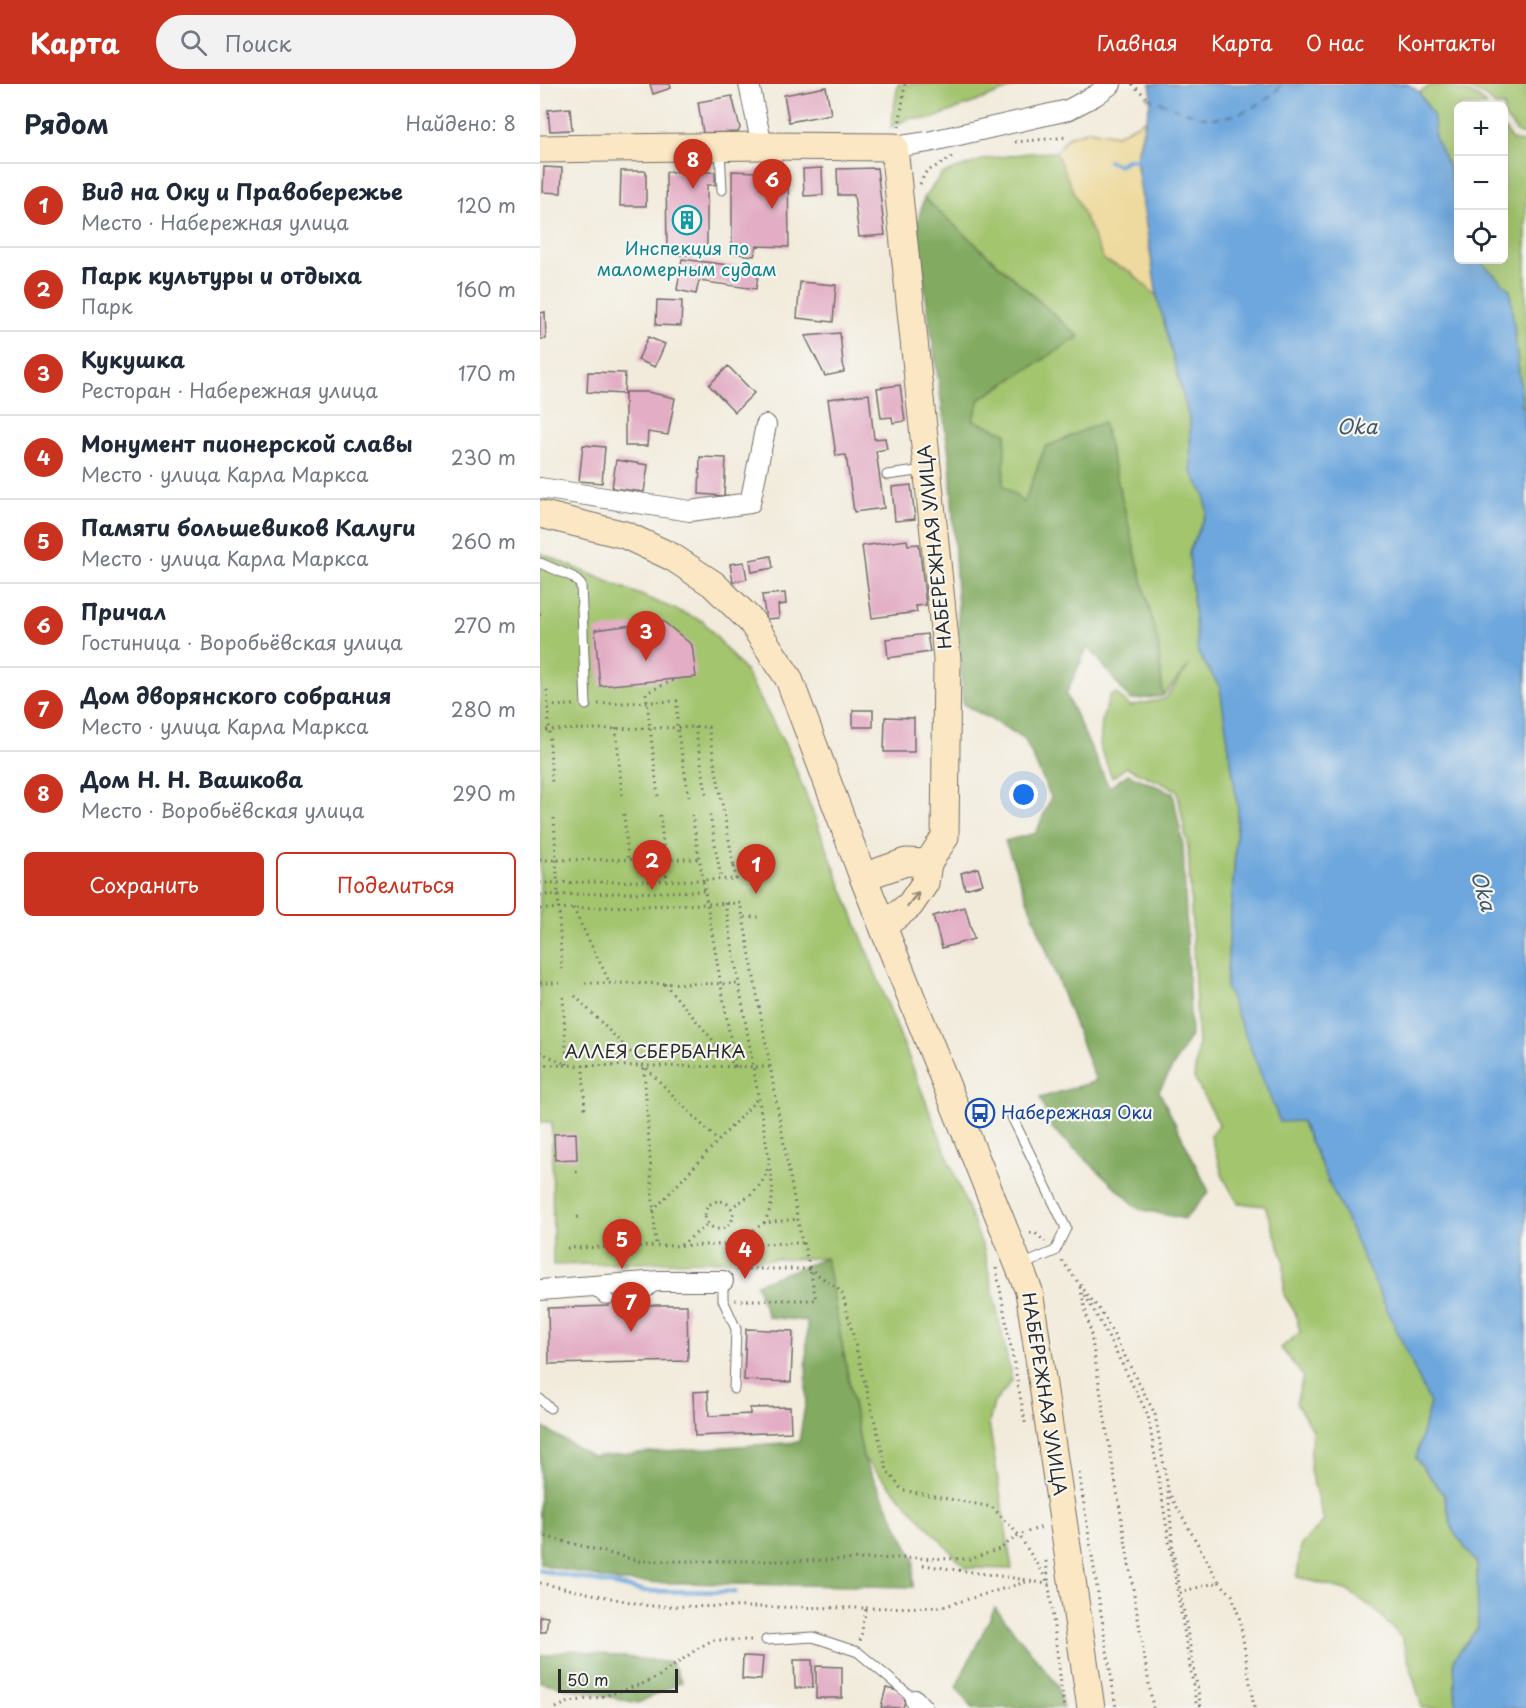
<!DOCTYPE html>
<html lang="ru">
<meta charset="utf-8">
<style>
:root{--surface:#fff;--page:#f2f2f3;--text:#1f2937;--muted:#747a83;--line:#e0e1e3;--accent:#c8321e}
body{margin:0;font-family:"Playpen Sans",sans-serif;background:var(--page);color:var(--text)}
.controls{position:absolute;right:18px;top:18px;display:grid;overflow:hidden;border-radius:9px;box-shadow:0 6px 24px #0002}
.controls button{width:54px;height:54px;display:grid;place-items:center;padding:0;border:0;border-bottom:2px solid var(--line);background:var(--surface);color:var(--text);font:30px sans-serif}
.scale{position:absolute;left:18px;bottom:15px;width:120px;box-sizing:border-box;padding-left:6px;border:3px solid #2b2b2b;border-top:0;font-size:16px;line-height:21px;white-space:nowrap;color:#2b2b2b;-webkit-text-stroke:4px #f6f6f2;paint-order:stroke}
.you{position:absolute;left:484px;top:711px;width:21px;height:21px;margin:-15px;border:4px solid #fff;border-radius:50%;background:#1a73e8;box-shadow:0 0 0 9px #1a73e833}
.badge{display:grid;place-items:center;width:39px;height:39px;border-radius:50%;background:var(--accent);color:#fff;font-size:20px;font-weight:700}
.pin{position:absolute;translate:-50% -50px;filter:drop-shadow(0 2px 3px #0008)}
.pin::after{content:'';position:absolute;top:32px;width:21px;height:18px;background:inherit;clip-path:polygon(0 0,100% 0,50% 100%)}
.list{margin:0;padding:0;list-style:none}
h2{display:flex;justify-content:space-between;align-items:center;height:78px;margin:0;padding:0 24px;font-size:26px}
h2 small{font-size:20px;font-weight:400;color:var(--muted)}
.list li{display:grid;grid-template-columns:39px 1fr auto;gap:18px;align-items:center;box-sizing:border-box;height:84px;padding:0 24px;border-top:2px solid var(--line)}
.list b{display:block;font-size:22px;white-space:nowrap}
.list p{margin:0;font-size:20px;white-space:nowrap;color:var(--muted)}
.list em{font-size:20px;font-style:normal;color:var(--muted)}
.actions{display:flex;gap:12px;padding:18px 24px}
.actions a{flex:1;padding:14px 0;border:2px solid var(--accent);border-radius:9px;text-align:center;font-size:21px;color:var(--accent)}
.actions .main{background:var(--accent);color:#fff}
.icon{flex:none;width:33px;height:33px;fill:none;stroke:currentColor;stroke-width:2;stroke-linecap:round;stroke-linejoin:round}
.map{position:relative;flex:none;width:986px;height:1624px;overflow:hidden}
header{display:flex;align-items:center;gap:36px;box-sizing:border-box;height:84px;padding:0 30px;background:var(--accent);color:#fff}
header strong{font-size:28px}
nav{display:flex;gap:33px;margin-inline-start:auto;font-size:21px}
.search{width:420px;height:54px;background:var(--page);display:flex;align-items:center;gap:15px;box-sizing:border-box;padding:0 21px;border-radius:33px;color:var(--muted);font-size:22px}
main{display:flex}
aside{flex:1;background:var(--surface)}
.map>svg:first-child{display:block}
</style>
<header>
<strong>Карта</strong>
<div class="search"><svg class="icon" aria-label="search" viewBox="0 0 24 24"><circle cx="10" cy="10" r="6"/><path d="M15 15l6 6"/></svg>Поиск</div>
<nav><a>Главная</a><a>Карта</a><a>О нас</a><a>Контакты</a></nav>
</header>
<main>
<aside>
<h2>Рядом<small>Найдено: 8</small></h2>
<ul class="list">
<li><span class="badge">1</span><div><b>Вид на Оку и Правобережье</b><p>Место · Набережная улица</p></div><em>120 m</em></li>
<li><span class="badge">2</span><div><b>Парк культуры и отдыха</b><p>Парк</p></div><em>160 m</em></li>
<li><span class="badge">3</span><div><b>Кукушка</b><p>Ресторан · Набережная улица</p></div><em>170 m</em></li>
<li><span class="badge">4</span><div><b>Монумент пионерской славы</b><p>Место · улица Карла Маркса</p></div><em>230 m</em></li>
<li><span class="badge">5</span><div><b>Памяти большевиков Калуги</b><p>Место · улица Карла Маркса</p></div><em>260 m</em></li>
<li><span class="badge">6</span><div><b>Причал</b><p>Гостиница · Воробьёвская улица</p></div><em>270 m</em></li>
<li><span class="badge">7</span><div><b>Дом дворянского собрания</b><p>Место · улица Карла Маркса</p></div><em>280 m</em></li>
<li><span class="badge">8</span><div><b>Дом Н. Н. Вашкова</b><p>Место · Воробьёвская улица</p></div><em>290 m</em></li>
</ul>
<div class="actions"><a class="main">Сохранить</a><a>Поделиться</a></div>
</aside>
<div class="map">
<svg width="986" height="1624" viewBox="0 0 986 1624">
<rect width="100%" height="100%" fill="#f6f6f2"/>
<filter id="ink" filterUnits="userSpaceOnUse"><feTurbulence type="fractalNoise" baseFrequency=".0167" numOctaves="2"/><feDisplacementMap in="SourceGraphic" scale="12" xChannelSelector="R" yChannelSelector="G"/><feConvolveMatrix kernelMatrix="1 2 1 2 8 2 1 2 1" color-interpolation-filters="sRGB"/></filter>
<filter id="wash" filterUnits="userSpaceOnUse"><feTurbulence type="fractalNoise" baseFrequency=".008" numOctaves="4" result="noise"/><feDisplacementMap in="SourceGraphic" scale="24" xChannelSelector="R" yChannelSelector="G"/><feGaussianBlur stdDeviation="1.35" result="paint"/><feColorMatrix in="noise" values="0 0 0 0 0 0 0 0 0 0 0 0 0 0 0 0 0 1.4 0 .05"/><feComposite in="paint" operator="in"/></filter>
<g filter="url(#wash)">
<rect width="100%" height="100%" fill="#f2ebdb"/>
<!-- green -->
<path fill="#a3c56e" stroke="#67784c" stroke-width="1.5" d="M358,0H482L391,35L370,34L351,43Z
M919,0H986V52L978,49L964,32V22H955L946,13Z
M892,1C909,1 937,8 947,22H918V126L909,83L895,54L894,33L879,8Z
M964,44L972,56L986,59V353L970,206L939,176H964Z
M516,68L564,176L589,187L617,212L650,338L651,387L665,412L667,428L649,468L658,569L680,603L698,725L686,903L761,1037L890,1319L876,1374L904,1411L913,1447L937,1480L938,1544L914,1575L916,1624H882L862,1554L833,1524L806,1506L757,1493L761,1461L784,1437L770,1387L772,1345L756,1319L763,1292L741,1264L760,1248L755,1228L744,1211V1176L725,1122L698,1119L684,1095L670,1051L679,1040L654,994L658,960L648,763L637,706L586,683L572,694L560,663L562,636L570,611L576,609L590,622L625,615L650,580L623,612L618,559L505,363L484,419L463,401L466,349L433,336L440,315L539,253L384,114L402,90L445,75L489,69Z
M0,469L163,537L205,587L249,668L444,1166L472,1297L454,1319L449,1339L472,1485L426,1484L323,1373L286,1174L13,1181L12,1038H0Z"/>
<!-- forest -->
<path fill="#82aa61" stroke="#566a46" stroke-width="1.5" d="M384,114L539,253L440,315L433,336L466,349L463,401L484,419L505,363L563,338L618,559L623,612L590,616L548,562L526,610L569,703L588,690L633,709L643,761L651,951L619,1007L669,1108L645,1135L599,1125L512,1044L500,1014L556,997L465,757L496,749L511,713L484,654L423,620L410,377L376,144Z
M286,1174L323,1373L374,1475L373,1503L80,1498L0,1480V1342L52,1372L259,1358L266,1316L267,1237L228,1233L216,1200Z
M455,1524L517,1600L523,1624H433L416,1603Z
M32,1566L132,1579L142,1598L98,1619L0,1598V1572Z"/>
<!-- sand -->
<path fill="#eeda9e" stroke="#8c8264" stroke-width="1.5" d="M605,36L596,75L617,212L589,187L564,176L516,68L528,53L549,46L577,51Z"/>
<!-- water -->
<path fill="#6ea7dd" stroke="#4c6984" stroke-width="1.5" d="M610,0H868L879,8L894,33L895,54L909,83L918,126V176H939L970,206L986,353V1624H916L914,1575L938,1544L937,1480L913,1447L904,1411L876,1374L890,1319L761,1037L740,1038L686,903L698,725L680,603L658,569L649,468L667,428L665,412L651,387L650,338L617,212L596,75L612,12Z"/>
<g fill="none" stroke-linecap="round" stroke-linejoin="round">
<!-- stream -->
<path stroke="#6ea7dd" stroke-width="4.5" d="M569,77L578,81L587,76L596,75
M0,1486L104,1507L195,1508"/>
<!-- ferry -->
<path stroke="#425669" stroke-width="1.5" stroke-dasharray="8 6" stroke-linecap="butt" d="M606,13C621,18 655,33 668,34C692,36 729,20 742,0"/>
</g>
<g id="blocks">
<!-- building -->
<path fill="#e3adc5" d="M110,0H130L131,4L113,10Z
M286,3L291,30L249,38L244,11Z
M192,12L200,44L198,48L163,49L158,18Z
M30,24L32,46L10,47L8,26Z
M4,83L22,84L21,109L3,108Z
M282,84L283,111L264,112L263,85Z
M337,84L345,151L319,153L314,111H298L297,85Z
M216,86L248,87L249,163L217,162L214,172L192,169V87L216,88Z
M81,87H106V122H80Z
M126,88H175V101H167V171H127Z
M142,175L219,185L216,205L159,197L156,210L137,206Z
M260,198L296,201L293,238L257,234Z
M117,216L142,217L141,242L116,241Z
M5,228L6,255H0V229Z
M300,249L304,288L285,292L265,252Z
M108,253L125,260L115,283L98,276Z
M188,282L214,309L195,328L169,301Z
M48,288L85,289L84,310L47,308Z
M360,301L365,337L353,339L352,333L341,334L337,304Z
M85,308H108L135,314L128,351L108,348L107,362H85Z
M329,310L334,355L345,354L347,365L336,367L344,424L314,428L306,371L296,372L288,315Z
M43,361L65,363L62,399L39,397Z
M160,373L186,374L184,412L159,410Z
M76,376L108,381L104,408L72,404Z
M371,401L375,435L355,437L352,403Z
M367,456L368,461L379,460L386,521L376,522L377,528L332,534L322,462Z
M231,472L233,484L212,488L210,476Z
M204,478L207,495L193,498L190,480Z
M245,509L246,520L238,521L239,534L226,535L222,511Z
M123,537L152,561L156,593L60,602L55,546Z
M387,550L390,568L348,574L346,555Z
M313,626H333V643H313Z
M345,633L374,634V668H344Z
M438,784L443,800L425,805L421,789Z
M425,823L434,855L402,864L393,832Z
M36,1049L37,1075L15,1076L14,1050Z
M68,1210H94L95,1221H147L148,1277L9,1280L8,1224L69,1222Z
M206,1245L253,1247L251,1298L204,1296Z
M168,1307L169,1332L210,1330V1324L250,1323L251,1348L155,1352L153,1308Z
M0,1532L8,1533L6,1548H0Z
M203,1572L223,1573L221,1596L202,1595Z
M254,1576H272L273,1603L255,1604Z
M276,1582L302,1583V1614H276Z
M346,1604L367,1609L363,1624L341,1623Z"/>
</g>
</g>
<g filter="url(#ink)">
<use href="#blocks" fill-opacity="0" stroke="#716e69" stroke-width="1.5"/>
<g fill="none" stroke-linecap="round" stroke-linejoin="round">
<!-- lane casing -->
<g stroke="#716e69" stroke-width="11">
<path id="lane" d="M180,65L182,106
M347,391L385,386
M0,479L33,493L41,501L46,621
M472,1033L526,1144L515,1167L482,1181
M183,1197V1216L196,1245L194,1305
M51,1204L64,1215H69
M95,1214H102L116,1201
M0,1315L10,1324
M226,1556L273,1553L318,1568L375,1616"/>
</g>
<!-- street casing -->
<g stroke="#716e69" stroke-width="22">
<path id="street" d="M209,0L222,62
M354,63L388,58L528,26L556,11L571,0
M0,404L150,427L210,419L226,341
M0,1206L120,1197H183
M375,1616L382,1624"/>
</g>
<!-- secondary casing -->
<g stroke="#716e69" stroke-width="29">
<path id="secondary" d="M0,65L222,62L354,63L407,575L405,753L388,779L385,799L370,821L343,842
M0,430L85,451L132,473L173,500L211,537L249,595L323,793L489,1207L551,1624
M323,793L366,778L388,779"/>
</g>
<!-- path -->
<path stroke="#716e69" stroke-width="3" stroke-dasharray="1.5 4.5" stroke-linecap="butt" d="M592,0L606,13
M359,43L365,0
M475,58L528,53
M380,100L386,88L416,71
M0,530H1
M7,606L12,700
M58,620L137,617V643L149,713
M8,622L34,621
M155,643L167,714
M76,644L82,711
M0,646L168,643L194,783
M118,712L106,609L136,595
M84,730L88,775
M120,731L127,796
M170,731L181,795
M14,734L22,888
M0,776L160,775
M207,782L194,783L196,795L163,796L167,820L200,819L203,833H218
M0,799L163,796L152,731
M0,811L165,807
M185,819L229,1075C227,1100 212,1112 191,1123
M33,824L70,899
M0,825L167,820L195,982L124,899
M0,899H22
M45,899L199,900
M35,912L178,1057
M23,913L27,981
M0,968L25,980
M0,981L230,983
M43,981L45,1029
M104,984L116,1162
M36,1088L40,1087
M165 1131a14 14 0 1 1 28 0a14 14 0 1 1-28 0Z
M113,1127L218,1014
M37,1133H43
M224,1139C235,1118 233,1105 230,1082
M490,1149H495L505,1158
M193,1159L224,1139L258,1135
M141,1161L168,1140
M27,1164L262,1159L203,833
M522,1177L564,1232L615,1330L628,1405L633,1467L661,1624
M456,1184L486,1343
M196,1185H270L302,1208L347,1386L362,1406L452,1423L479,1451L507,1497
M540,1203L550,1245L613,1624
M545,1211L563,1243L608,1331L657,1624
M195,1216H276L270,1185L263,1158
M539,1389L576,1624
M628,1407L679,1498L640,1508
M0,1451L99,1477H257L359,1474L431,1475L460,1465L479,1451L502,1443
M506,1477L524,1624
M383,1481L487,1496
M679,1498L692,1511L700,1536L714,1624
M0,1499L109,1522L326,1524L320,1558
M326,1524L402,1523L489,1497L509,1500
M16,1624L29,1618L61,1613L105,1599L119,1592L160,1563L173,1556H215"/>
<!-- lane -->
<use href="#lane" stroke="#fff" stroke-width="9"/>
<!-- street -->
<use href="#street" stroke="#fff" stroke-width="20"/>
<!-- secondary -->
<use href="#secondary" stroke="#fbe7c3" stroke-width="27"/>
</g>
<!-- one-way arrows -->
<defs><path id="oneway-shaft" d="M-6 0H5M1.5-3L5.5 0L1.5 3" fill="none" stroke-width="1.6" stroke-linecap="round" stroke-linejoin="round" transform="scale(1.5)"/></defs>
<use stroke="#938977" href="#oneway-shaft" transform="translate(373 815) rotate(-52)"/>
</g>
<!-- icons -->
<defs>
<g id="building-ring" transform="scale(1.5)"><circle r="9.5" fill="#f6f6f2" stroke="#0f9aa8" stroke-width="1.5"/><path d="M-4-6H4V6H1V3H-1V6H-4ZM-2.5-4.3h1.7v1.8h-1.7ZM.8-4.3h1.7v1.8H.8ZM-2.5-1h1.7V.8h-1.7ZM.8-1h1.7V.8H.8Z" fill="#0f9aa8"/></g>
<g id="bus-ring" transform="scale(1.5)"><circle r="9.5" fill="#f6f6f2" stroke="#1a4fb4" stroke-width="1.5"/><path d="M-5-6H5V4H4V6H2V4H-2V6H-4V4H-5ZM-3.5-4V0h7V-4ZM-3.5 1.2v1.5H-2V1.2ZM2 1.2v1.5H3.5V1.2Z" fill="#1a4fb4"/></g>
</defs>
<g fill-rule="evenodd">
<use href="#building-ring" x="147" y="136"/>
<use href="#bus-ring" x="440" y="1029"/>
</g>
<g text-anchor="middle" stroke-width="4.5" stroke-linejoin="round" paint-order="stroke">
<!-- culture labels -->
<g font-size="18" fill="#0d838f" stroke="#f6f6f2">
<text x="147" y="171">Инспекция по<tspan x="147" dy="21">маломерным судам</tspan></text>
</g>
<!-- street labels -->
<g font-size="18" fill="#2b2b2b" stroke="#f6f6f2">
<text transform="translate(395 463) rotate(-96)" y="6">НАБЕРЕЖНАЯ УЛИЦА</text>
<text x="115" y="974">АЛЛЕЯ СБЕРБАНКА</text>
<text transform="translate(504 1310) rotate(81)" y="6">НАБЕРЕЖНАЯ УЛИЦА</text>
</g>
<!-- transit labels -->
<g font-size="18" fill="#164399" stroke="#f6f6f2" text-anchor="start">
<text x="461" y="1035">Набережная Оки</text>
</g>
<!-- water labels -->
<g font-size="20" font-style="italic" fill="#425669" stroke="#f6f6f2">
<text x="817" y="350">Oka</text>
<text transform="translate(943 807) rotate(74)" y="7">Oka</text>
</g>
</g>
</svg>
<div class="controls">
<button>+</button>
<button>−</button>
<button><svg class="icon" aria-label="locate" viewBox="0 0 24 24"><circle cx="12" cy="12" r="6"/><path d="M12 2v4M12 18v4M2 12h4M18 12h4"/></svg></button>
</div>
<div class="scale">50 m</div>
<div class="you"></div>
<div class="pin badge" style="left:216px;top:810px">1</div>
<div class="pin badge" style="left:112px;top:806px">2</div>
<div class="pin badge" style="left:106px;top:577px">3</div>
<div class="pin badge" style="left:205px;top:1195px">4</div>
<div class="pin badge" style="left:82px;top:1185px">5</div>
<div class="pin badge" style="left:232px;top:125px">6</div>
<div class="pin badge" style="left:91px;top:1248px">7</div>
<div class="pin badge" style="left:153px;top:105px">8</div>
</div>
</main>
